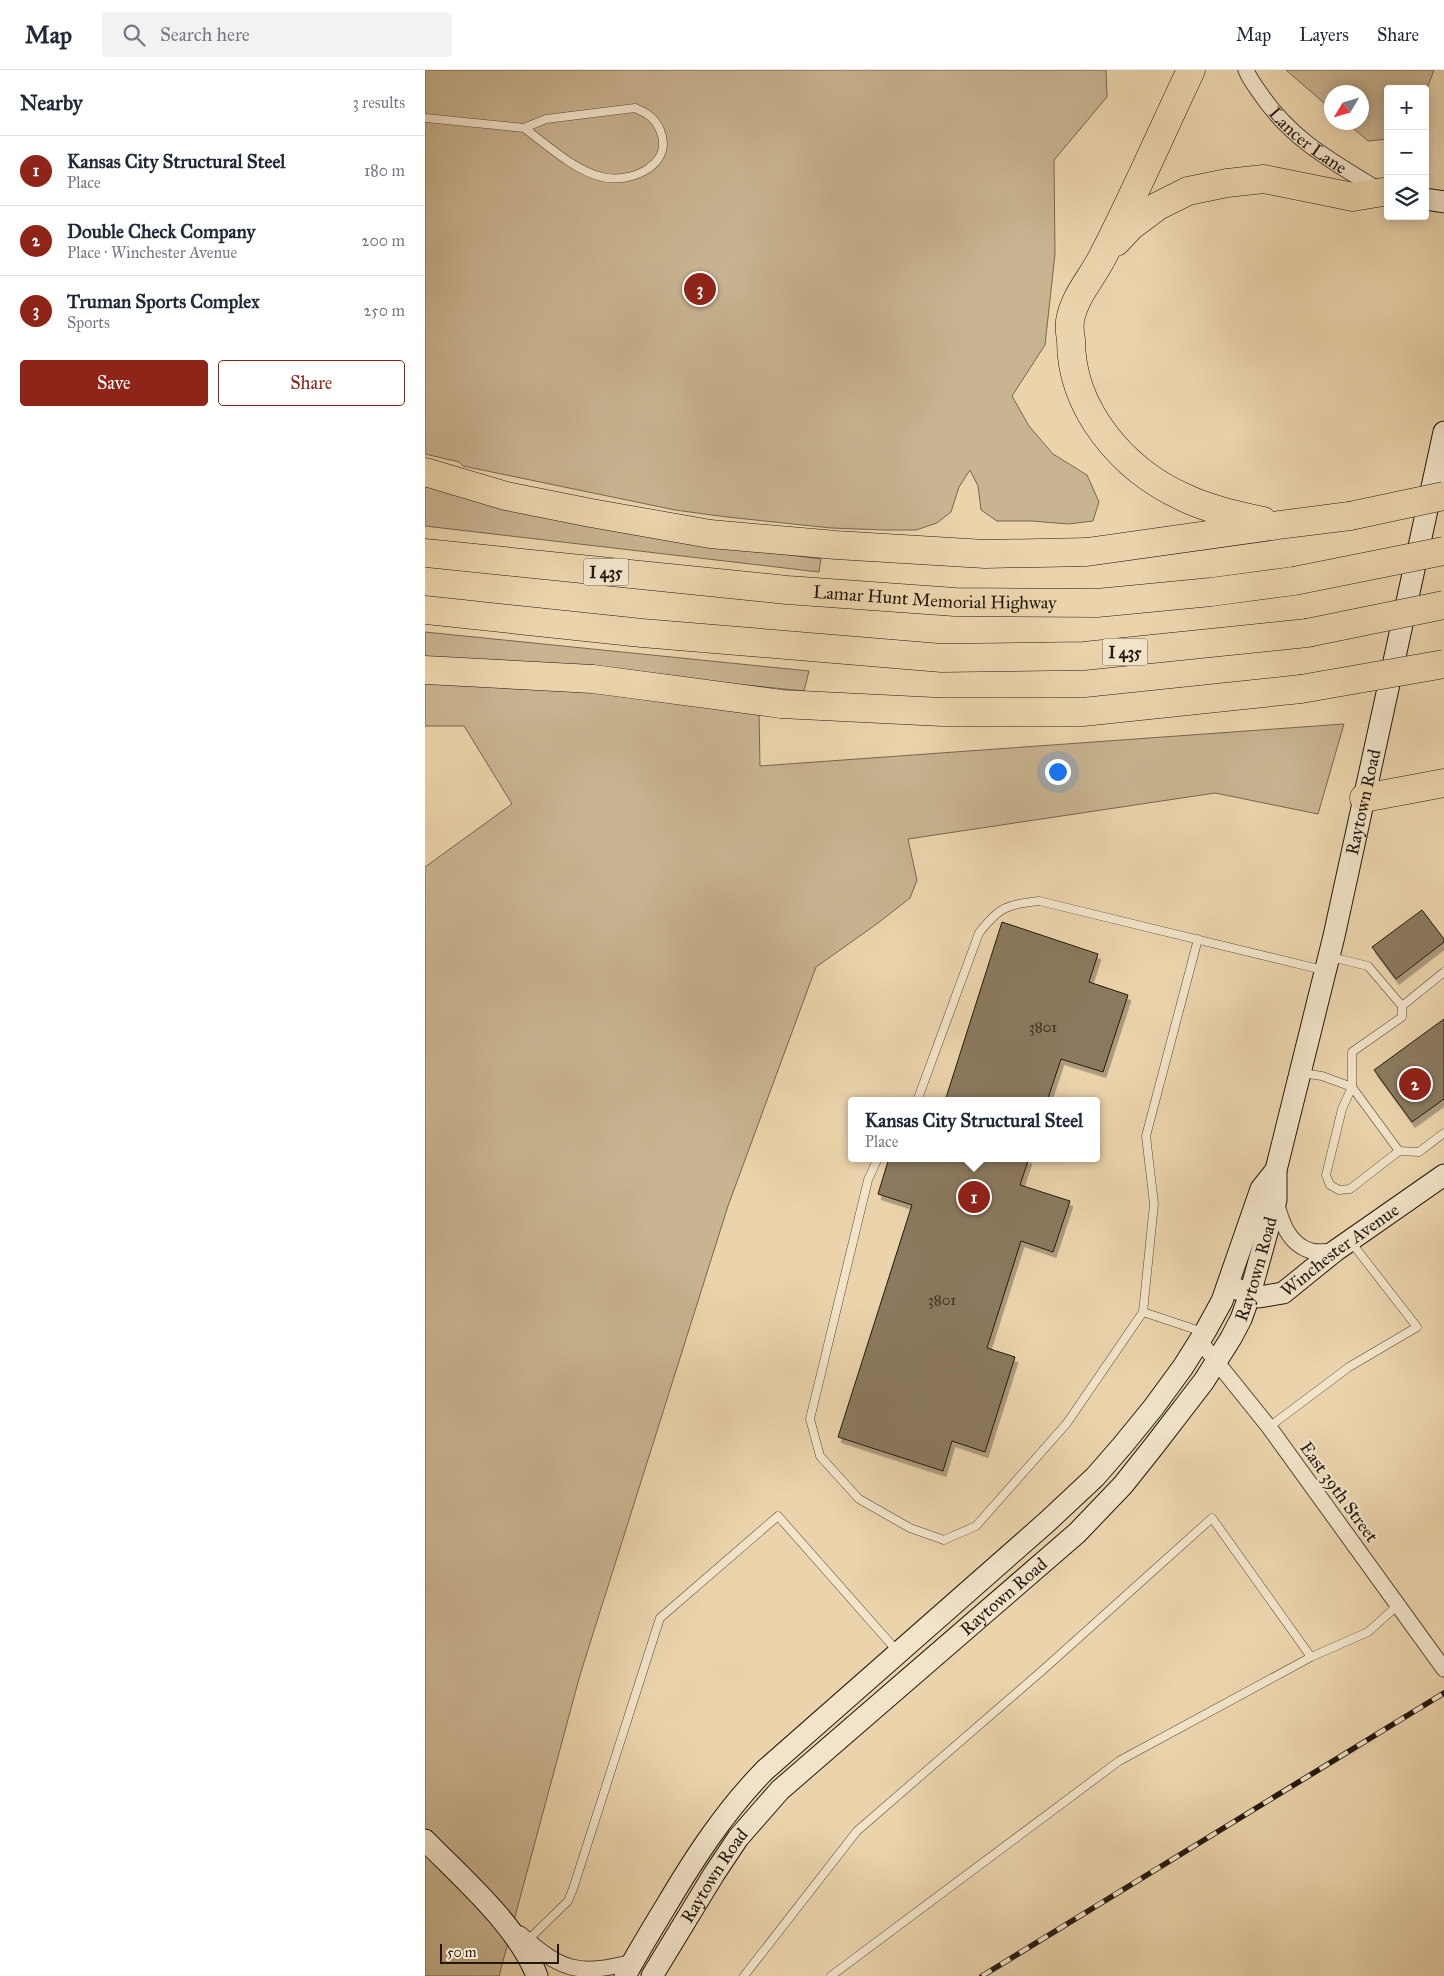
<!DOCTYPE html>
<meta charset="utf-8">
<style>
:root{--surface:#fff;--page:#f2f2f3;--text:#1f2937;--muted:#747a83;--line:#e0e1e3;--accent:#8f2418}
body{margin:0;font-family:"IM FELL Great Primer",serif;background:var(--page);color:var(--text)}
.controls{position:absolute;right:15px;top:15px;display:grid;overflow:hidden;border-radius:5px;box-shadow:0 2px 12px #0003}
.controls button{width:45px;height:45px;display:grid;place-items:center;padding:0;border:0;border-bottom:1px solid var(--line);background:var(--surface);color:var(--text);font:25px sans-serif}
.compass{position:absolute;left:899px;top:15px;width:45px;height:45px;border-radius:50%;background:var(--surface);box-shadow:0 2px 12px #0003;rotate:232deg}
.scale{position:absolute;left:15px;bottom:12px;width:119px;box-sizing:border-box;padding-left:5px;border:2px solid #22180e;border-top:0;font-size:14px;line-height:18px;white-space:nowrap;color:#22180e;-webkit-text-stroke:4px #f2e3c9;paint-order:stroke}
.you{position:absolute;left:632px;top:701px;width:18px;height:18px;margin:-12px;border:4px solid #fff;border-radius:50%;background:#1a73e8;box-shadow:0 0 0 8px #1a73e833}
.badge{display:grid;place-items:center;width:32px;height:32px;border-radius:50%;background:var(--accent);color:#fff;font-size:16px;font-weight:700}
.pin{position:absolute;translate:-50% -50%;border:2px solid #fff;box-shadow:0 1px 5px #0006}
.popup{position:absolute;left:423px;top:1027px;width:252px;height:65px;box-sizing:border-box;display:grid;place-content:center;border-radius:5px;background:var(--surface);filter:drop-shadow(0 1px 4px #0005);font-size:16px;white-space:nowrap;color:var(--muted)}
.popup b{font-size:19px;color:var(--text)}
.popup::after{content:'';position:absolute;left:50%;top:100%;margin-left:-10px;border:10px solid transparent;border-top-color:var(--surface)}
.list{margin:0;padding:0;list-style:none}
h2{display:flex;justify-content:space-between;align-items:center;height:65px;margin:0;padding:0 20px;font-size:21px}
h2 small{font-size:16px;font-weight:400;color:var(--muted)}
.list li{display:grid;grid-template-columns:32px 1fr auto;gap:15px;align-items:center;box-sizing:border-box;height:70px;padding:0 20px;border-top:1px solid var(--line)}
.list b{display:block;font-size:19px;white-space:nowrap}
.list p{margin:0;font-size:16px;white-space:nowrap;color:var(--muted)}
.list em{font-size:16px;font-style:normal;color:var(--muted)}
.actions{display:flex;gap:10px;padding:15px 20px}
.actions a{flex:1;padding:11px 0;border:1px solid var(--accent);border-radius:5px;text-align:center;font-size:18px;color:var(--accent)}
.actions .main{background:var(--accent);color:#fff}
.icon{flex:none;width:28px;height:28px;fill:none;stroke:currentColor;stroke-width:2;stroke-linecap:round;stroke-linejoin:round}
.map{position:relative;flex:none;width:1019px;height:1906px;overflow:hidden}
header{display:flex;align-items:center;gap:30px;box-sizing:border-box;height:70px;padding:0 25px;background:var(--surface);border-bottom:1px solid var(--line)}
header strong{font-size:24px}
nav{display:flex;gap:28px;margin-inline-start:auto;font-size:18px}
.search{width:350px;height:45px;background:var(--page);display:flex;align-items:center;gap:12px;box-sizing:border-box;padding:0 18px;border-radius:5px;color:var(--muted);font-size:19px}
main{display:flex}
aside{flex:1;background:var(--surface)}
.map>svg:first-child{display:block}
</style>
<header>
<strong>Map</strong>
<div class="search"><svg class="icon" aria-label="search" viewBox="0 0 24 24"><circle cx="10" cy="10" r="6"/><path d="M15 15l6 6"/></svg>Search here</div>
<nav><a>Map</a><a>Layers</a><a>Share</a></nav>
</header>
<main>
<aside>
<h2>Nearby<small>3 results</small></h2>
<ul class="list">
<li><span class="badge">1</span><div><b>Kansas City Structural Steel</b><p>Place</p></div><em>180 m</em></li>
<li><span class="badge">2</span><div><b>Double Check Company</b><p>Place · Winchester Avenue</p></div><em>200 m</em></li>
<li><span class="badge">3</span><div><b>Truman Sports Complex</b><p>Sports</p></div><em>250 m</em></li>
</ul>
<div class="actions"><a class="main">Save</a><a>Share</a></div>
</aside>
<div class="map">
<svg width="1019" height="1906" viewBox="0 0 1019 1906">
<defs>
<filter id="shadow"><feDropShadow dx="3" dy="5.5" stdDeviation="0" flood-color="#0004"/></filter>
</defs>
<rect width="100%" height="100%" fill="#ebd4ac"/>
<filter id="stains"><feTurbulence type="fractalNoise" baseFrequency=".004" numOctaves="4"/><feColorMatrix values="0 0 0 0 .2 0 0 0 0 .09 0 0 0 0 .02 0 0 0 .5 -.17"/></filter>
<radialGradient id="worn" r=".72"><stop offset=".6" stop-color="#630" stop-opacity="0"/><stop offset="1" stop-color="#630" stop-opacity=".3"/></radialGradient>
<!-- green -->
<path fill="#c9b491" stroke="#766650" d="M0,0H681L682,27L629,90L630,184L620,275L587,326L604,356L628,384L662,405L674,432L668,451L643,454L607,451H572L556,440L553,416L545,400L534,417L526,442L512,453L491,460H460L406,458L302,447L250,440L38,396L34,392L0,384Z
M861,0H1009L1000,24V19H963V69L943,71L922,53L936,52V22H906V39Z
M0,414L239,469L396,489L394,502L0,456Z
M0,562L384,601L379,621L232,606L0,588Z
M0,611L116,615L334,644L335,696L919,654L893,744L790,723L483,769L492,810L485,828L453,853L391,897L303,1136L155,1605L74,1906H0V797L87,734L39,656H0Z"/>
<!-- building -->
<path fill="#8b7a60" stroke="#22180e" filter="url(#shadow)" d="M997,840L1019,869V872L971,909L947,877Z
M577,852L673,884L664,912L703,925L678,1002L636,989L622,1031H520Z
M1019,949V1029L987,1052L949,1000Z
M464,1088H604L595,1115L645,1131L628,1182L596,1171L562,1278L590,1287L560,1382L527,1371L518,1401L413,1367L487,1135L453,1124Z"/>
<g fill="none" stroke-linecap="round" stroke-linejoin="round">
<!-- lane casing -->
<g stroke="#544736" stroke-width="9">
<path id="lane" d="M0,48L99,58L121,49L210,38C222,43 230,48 235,60C250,95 205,114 177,107C150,101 121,74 99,58
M773,869L721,1066L729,1134L718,1242L778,1262
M906,887L943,896L977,936V947L927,982V1017L917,1039L901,1105L905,1115L914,1120L925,1119L974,1081
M977,936L1019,902
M877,1003L897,1006L927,1017L974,1081L994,1082L1019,1063
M492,1031L554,863C575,836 582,835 614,831L898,900
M453,1088L443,1110L385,1349L395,1386L434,1429L485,1458L519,1470L551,1456L642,1353L718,1242
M844,1357L924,1297L992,1257L926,1172
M102,1871L143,1831L148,1819L235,1548L353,1446L473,1582
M319,1906L432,1761L619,1599L787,1448L886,1587
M406,1906L694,1691L886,1587L943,1562L973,1535"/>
</g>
<!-- street casing -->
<g stroke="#544736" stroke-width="17">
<g id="street">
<path id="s1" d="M821,0C824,8 830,16 835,23C867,71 909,92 957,122"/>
<path d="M851,1131C856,1151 863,1174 886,1181C893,1183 903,1181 910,1181"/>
<path d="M774,1270L844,1357L1019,1599"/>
<path d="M95,1864C137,1901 153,1906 208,1892"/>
</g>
</g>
<!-- secondary casing -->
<g stroke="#22180e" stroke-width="23">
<g id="secondary">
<path d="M1000,129L1019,132"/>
<path id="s2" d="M812,1219L834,1227L858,1223L910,1181L1019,1105"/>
<path d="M0,1770C37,1808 93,1856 112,1906"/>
<path d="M200,1906C213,1882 227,1859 241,1836C270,1787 300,1741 340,1700L623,1451L670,1407L697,1376L728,1338L758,1297L780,1262L797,1231L836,1119L851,1100"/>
<path id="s3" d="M227,1906L289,1804L313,1768L355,1720L652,1463L698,1415L729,1376L779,1311L806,1268L816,1249L825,1224L851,1130V1100L909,866L1019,362"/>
</g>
</g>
<!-- highway casing -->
<g stroke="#22180e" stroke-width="29">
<g id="highway">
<path d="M766,0C737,61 710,124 679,184C668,207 649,226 645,251C644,257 645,264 646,270C646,339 697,399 758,427C783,439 811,445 838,451"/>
<path d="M691,172L706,156L733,136L763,121L802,113L839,109L928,127L958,122"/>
<path d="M0,402L81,426L166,443L285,464L411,475L560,484L662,482L854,455L925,446"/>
<path id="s4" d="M0,483L362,520L530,532L672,533L786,522L869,511"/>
<path d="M0,540L217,563L517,588L659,586L882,563"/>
<path d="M0,600L168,609L356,634L517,642H658L876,619"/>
<path d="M939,728L1019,713"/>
</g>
</g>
<!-- lane -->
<use href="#lane" stroke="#f2e3c9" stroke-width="8"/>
<!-- street -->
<use href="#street" stroke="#f2e3c9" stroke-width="15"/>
<!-- secondary -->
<use href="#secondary" stroke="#f2e3c9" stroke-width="21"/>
<!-- highway -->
<use href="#highway" stroke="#ebd4ac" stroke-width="28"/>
<!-- rail casing -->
<g stroke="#22180e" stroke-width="5.5">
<path id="rail" d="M557,1906L1019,1623"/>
</g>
<!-- rail -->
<use href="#rail" stroke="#f2e3c9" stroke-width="4" stroke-dasharray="11" stroke-linecap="butt"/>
<!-- highway-bridge casing -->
<g stroke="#22180e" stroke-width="29" stroke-linecap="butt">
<path id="highway-bridge" d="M925,446L1019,426
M869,511L1019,481
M882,563L1019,535
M876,619L1019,594"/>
</g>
<!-- highway-bridge -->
<use href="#highway-bridge" stroke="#ebd4ac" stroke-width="28"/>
</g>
<g text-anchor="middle" stroke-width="4.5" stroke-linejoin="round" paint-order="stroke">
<!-- number labels -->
<g font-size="15" fill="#3c3022">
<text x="618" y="962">3801</text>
<text x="517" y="1235">3801</text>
</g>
<!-- shield labels -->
<g fill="#f2e3c9" stroke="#605546" stroke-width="1">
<rect x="158.5" y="488.5" width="45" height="27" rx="4"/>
<rect x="677.5" y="568.5" width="45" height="27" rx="4"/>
</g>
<g font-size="16" font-weight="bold" fill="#22180e">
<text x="181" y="508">I 435</text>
<text x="700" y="588">I 435</text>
</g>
<!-- street labels -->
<g font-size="18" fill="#22180e" stroke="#f2e3c9">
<text dy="6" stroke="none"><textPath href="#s1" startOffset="95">Lancer Lane</textPath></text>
<text dy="6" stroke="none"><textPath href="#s4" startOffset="512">Lamar Hunt Memorial Highway</textPath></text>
<text dy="6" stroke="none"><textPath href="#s3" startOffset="1422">Raytown Road</textPath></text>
<text dy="6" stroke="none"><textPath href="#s2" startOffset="119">Winchester Avenue</textPath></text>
<text dy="6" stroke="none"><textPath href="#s3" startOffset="942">Raytown Road</textPath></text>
<text transform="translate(914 1422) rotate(54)" y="6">East 39th Street</text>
<text dy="6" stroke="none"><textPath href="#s3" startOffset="522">Raytown Road</textPath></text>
<text dy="6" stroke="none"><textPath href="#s3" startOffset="118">Raytown Road</textPath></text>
</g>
</g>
<rect width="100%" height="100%" filter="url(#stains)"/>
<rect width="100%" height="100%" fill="url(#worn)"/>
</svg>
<div class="controls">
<button>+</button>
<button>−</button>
<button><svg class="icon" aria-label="layers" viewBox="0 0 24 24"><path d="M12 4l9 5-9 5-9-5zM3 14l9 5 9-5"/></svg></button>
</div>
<svg class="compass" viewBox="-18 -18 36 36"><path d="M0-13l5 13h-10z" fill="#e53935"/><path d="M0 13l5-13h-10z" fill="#747a83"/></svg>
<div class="scale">50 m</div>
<div class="you"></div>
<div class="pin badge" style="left:549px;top:1127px">1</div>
<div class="popup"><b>Kansas City Structural Steel</b>Place</div>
<div class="pin badge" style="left:990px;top:1014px">2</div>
<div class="pin badge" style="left:275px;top:219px">3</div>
</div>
</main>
